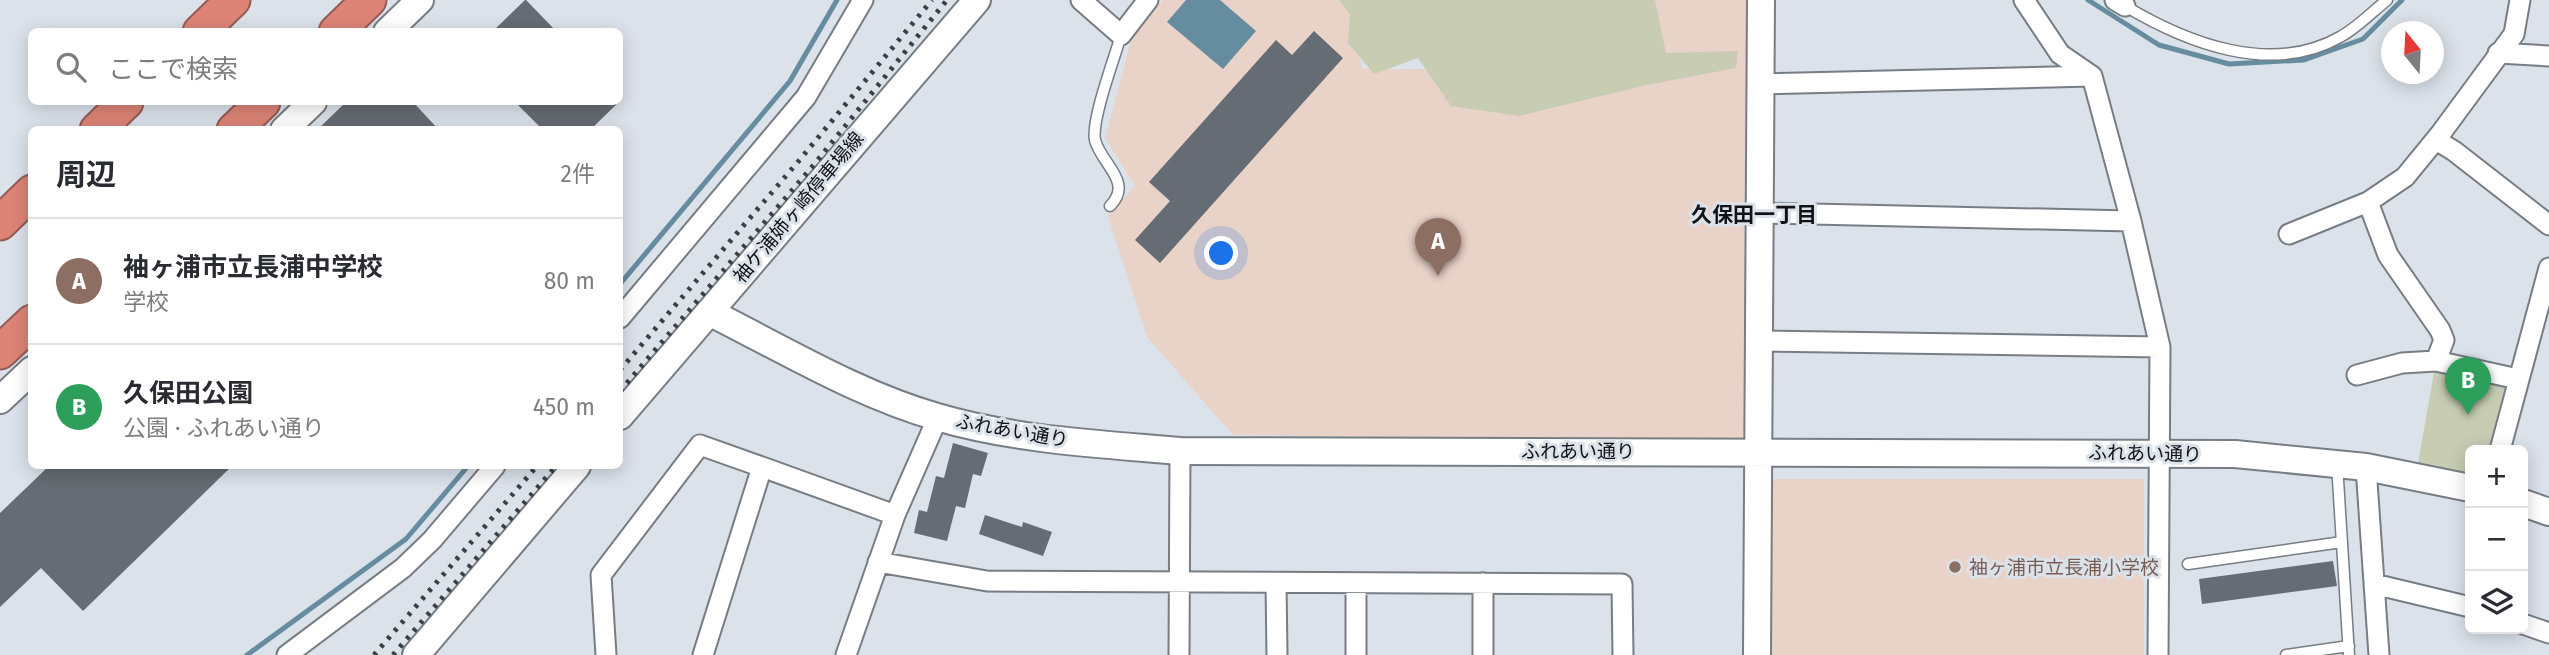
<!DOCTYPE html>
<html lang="ja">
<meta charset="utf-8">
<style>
:root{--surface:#fff;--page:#f2f2f3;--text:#2b2b33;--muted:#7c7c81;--line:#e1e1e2;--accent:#0b8043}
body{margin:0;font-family:"Fira Sans","Noto Sans JP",sans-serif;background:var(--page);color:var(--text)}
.controls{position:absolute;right:21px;bottom:21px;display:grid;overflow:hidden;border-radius:10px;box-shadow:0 4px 18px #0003}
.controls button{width:63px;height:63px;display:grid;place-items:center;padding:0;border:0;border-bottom:2px solid var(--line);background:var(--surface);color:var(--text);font:35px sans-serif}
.compass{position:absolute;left:2381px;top:21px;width:63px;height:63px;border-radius:50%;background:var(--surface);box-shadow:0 4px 18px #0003;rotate:342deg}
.you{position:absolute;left:1222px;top:254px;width:24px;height:24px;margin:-18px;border:5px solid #fff;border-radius:50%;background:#1a73e8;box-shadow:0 0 0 10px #1a73e833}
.badge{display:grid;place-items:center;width:46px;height:46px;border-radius:50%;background:var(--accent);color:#fff;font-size:23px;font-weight:700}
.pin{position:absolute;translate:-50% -58px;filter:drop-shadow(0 2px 4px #0008)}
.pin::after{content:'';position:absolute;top:37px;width:24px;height:21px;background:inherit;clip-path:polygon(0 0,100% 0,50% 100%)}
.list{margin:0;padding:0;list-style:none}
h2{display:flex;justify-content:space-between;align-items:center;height:91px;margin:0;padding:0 28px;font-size:30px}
h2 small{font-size:23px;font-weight:400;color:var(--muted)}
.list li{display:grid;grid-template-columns:46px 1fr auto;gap:21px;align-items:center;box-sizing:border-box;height:126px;padding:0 28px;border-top:2px solid var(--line)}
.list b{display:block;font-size:26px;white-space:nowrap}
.list p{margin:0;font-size:23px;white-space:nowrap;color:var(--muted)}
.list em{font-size:23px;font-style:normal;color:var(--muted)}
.icon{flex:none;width:38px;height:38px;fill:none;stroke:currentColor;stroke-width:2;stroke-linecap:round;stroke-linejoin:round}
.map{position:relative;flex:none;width:2549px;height:655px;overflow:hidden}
.search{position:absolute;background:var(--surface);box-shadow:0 4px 18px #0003;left:28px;top:28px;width:595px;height:77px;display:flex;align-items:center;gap:18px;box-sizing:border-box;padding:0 24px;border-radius:10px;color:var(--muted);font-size:26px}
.panel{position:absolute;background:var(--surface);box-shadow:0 4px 18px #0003;left:28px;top:126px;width:595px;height:343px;border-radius:10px}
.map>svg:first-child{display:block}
</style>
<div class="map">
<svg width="2549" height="655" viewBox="0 0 2549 655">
<rect width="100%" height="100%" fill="#dbe2ea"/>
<!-- education -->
<path fill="#e9d2c8" d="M1163,0H1351L1362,69H1442L1654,0H1750L1748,441L1233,435L1147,337L1108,216L1135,186L1105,138L1132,37Z
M1765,479H2144V655H1766Z"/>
<!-- green -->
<path fill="#c7ccb3" d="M1339,0H1655L1666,53L1738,51L1736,68L1642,86L1519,116L1451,106L1418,58L1374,74L1348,43L1350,14Z
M2436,361L2518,379L2500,450H2470V488L2416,475Z"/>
<!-- water -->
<path fill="#658c9f" d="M1186,0H1220L1256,31L1223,69L1167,22Z"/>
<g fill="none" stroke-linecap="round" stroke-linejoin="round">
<!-- stream -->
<path stroke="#658c9f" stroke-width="5" d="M2088,0L2159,45L2229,64L2304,60L2363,39L2402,0
M620,284L790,81L837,0
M247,655L406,539L468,466"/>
</g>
<!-- building -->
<path fill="#666c73" d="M526,0L557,32H492L525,0Z
M1314,31L1343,58L1160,263L1135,240L1170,201L1149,182L1276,40L1292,55Z
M346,102H413L439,130H317Z
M515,102H619L590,130H543Z
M953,443L988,453L981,476L973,474L965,508L956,506L947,541L914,533L919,510L927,512L936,476L944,478Z
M49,466H232L83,611L41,568L0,607V513Z
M985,515L1022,527L1023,522L1052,532L1043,556L979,534Z
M2333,561L2337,586L2202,604L2199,579Z"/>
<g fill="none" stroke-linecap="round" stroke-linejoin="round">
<!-- lane casing -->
<g stroke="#767d84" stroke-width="13">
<path id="lane" d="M2125,6C2187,43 2271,76 2340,37C2357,28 2372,12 2387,0
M1110,206C1134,182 1101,164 1095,140C1091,120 1115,57 1121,35
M2337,464L2349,655
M2188,564L2342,542
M2286,655L2349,646"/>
</g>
<!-- street casing -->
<g stroke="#767d84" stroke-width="23">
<path id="street" d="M1081,0L1121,35L1148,0
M2024,0L2060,54L2092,76
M2115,0L2125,6
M2498,53L2549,56
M1761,84L2092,76L2131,221L2160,347L2158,655
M2436,140L2454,151L2549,225
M2368,202L2388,255L2440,330L2444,340L2436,361
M1762,213L2131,221
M2289,234L2368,202L2405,177L2441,133L2514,34L2520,0
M620,318L806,97L863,0
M1761,341L2160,347
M2357,375L2402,363L2436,361L2518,379
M2500,450L2549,268
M762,467L895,515
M2366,467L2379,655
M878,562L987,581L1622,584L1623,655
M1276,583L1277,655
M1356,583V655
M2374,584L2470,607
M2523,624L2549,633
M287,655L403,568L432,540L495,466
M606,655L601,575L700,445L762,467L703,655
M846,655L895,515L938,417
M1179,655L1180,451
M1483,655V583"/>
</g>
<!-- secondary casing -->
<g stroke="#767d84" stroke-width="30">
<path id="secondary" d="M387,32L420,0
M284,130L313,102
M709,312C783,349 857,394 937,417C1015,440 1100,444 1180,451L2235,454L2366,467L2470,488
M0,400L32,370
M620,416L977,0
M2523,503L2549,512
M416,655L577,466
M1757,655L1761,0"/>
</g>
<!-- highway casing -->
<g stroke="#955c55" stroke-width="37">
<path id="highway" d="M200,32L233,0
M336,32L369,0
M97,130L126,102
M234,130L263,102
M0,223L32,192
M0,352L32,322"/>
</g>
<!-- lane -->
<use href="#lane" stroke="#fff" stroke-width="10"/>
<!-- street -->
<use href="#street" stroke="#fff" stroke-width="19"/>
<!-- secondary -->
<use href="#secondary" stroke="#fff" stroke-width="26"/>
<!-- highway -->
<use href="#highway" stroke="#dd8477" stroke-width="33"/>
<!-- rail -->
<path stroke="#3c3f43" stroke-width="5" stroke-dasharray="3.5 7" stroke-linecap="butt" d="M620,370L797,163L932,0
M620,391L812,167L947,0
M374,655L537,466
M393,655L556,466"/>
</g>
<!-- markers -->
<circle fill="#8d6e63" stroke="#dbe2ea" stroke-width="2.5" cx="1955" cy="567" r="7"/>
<g text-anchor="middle" stroke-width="6" stroke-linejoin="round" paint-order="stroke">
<!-- street labels -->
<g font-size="19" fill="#101215" stroke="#dbe2ea">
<text transform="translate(798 207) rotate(-50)" y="7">袖ケ浦姉ヶ崎停車場線</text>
<text transform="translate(1012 430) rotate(10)" y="7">ふれあい通り</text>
<text x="1578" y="458">ふれあい通り</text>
<text transform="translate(2145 453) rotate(1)" y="7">ふれあい通り</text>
</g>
<!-- education labels -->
<g font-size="19" fill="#785e54" stroke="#dbe2ea" text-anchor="start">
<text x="1969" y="574">袖ヶ浦市立長浦小学校</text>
</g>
<!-- neighbourhood labels -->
<g font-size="21" font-weight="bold" fill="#101215" stroke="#dbe2ea">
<text x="1754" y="222">久保田一丁目</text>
</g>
</g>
</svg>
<div class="controls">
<button>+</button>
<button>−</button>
<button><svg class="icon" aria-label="layers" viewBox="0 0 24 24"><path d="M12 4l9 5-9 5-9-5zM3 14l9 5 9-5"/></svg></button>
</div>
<svg class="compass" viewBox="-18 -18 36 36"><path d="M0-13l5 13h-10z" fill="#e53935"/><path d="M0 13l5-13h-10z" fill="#7c7c81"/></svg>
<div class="you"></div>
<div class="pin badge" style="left:1438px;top:276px;background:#8d6e63">A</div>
<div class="pin badge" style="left:2468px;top:415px;background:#2e9e5b">B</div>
<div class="search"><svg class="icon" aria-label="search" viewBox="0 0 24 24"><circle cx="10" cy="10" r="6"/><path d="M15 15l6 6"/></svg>ここで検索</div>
<section class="panel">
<h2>周辺<small>2件</small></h2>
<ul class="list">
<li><span class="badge" style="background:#8d6e63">A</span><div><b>袖ヶ浦市立長浦中学校</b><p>学校</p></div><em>80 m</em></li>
<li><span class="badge" style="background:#2e9e5b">B</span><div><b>久保田公園</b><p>公園 · ふれあい通り</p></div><em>450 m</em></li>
</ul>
</section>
</div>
